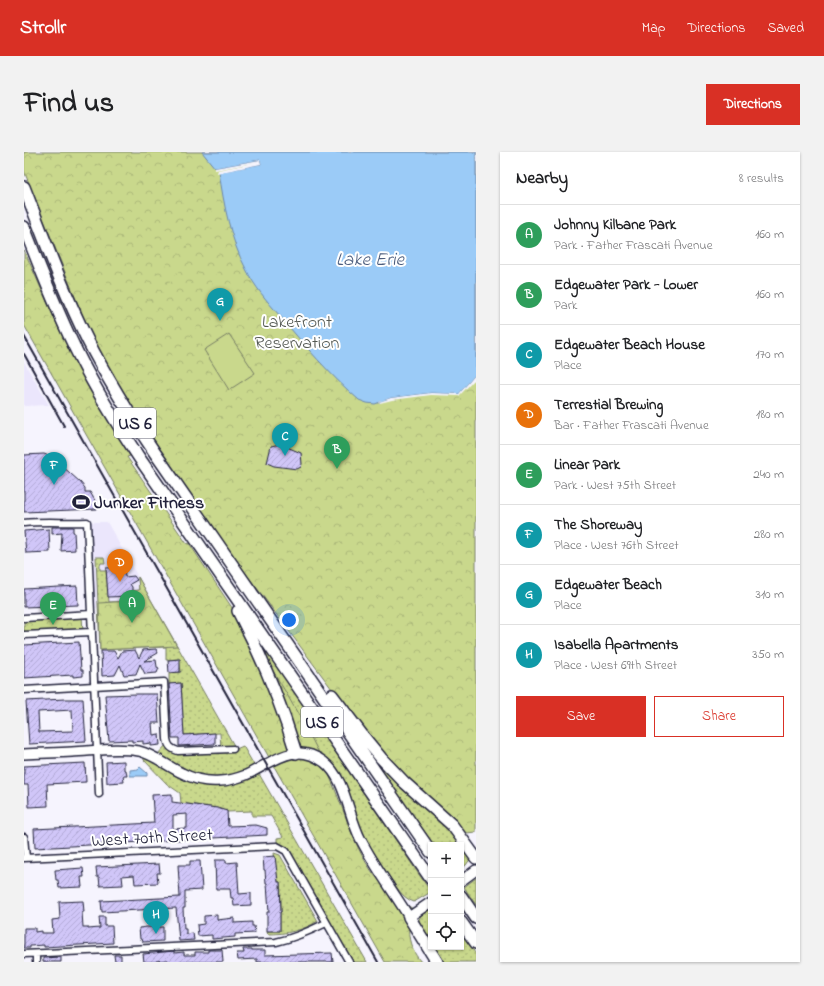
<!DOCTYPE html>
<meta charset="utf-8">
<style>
:root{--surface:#fff;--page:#f2f2f2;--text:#202124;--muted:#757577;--line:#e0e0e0;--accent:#d93025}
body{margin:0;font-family:"Indie Flower",sans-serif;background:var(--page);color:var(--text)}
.controls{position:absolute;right:12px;bottom:12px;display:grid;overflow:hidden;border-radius:0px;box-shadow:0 1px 3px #0004}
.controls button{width:36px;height:36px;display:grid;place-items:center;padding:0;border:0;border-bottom:1px solid var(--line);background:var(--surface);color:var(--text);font:20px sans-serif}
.you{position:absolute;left:265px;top:468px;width:14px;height:14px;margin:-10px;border:3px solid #fff;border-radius:50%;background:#1a73e8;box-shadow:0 0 0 6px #1a73e833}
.badge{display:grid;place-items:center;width:26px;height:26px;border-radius:50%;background:var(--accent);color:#fff;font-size:13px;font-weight:700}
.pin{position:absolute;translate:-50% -33px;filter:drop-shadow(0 1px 2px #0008)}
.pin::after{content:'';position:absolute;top:21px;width:14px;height:12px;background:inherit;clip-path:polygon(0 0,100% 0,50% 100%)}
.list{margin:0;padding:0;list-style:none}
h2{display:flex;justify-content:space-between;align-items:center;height:52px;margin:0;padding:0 16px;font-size:17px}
h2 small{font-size:13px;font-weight:400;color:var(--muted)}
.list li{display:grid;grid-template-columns:26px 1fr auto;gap:12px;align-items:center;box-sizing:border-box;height:60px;padding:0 16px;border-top:1px solid var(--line)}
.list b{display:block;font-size:15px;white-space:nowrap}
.list p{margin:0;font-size:13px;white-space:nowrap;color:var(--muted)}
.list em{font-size:13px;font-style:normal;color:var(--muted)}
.actions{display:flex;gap:8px;padding:12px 16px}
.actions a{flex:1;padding:9px 0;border:1px solid var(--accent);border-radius:0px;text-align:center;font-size:14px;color:var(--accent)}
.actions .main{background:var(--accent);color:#fff}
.icon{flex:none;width:22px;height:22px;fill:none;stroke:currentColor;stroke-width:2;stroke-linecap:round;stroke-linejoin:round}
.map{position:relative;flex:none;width:452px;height:810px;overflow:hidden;border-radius:0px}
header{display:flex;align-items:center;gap:24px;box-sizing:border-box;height:56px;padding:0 20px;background:var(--accent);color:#fff}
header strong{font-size:19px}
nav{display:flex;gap:22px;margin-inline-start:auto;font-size:14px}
.intro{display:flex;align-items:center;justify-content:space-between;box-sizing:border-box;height:96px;padding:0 24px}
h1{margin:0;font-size:28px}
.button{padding:10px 18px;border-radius:0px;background:var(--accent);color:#fff;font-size:14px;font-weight:700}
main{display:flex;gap:24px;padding:0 24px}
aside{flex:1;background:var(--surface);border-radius:0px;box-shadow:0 1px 3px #0004}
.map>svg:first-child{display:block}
</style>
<header>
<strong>Strollr</strong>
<nav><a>Map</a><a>Directions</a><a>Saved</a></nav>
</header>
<div class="intro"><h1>Find us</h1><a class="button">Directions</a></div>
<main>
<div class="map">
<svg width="452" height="810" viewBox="0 0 452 810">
<defs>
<pattern id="grass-dots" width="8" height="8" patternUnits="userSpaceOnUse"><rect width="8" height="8" fill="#c9d88c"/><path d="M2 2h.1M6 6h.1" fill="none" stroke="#acb97a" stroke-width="1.8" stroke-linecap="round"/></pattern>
<pattern id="forest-crowns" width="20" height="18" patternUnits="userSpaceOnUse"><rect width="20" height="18" fill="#c9d88c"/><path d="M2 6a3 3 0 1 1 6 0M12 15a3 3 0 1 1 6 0" fill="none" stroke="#acb97a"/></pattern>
<pattern id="building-hatch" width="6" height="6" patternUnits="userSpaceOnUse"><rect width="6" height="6" fill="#d0c6f8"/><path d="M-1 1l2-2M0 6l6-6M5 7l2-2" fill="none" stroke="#b2aad6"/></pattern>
</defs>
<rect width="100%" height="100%" fill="#f6f4fe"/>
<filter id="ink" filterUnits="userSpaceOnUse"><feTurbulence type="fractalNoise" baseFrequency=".025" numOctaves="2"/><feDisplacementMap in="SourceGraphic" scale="8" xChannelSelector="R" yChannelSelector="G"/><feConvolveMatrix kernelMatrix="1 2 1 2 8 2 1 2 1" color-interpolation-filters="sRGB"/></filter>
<g filter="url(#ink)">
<!-- built -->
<path fill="#ebe6fc" d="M0,210L25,253L0,254Z
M63,370H83L114,425L115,439L108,444L106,449L75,451V456H66Z"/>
<!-- grass -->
<path fill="url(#grass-dots)" stroke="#767d64" d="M72,405H80L81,411H77L76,413V418H82L85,450L105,449V444L108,443V439L115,438L114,425L212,597L219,594L343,810H325L262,699L253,694V686L259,685L247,664H228V659L203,660L193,656L157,651L156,641L143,632L120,608L119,600L131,605L144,591L148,597H197L196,581L160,583L157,531L145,532V521L157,520L155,507L142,508V495L76,498Z
M241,497L407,740L390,750C378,746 372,734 365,724C357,711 348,698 341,685C327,656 326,617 295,601L237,500Z
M361,615L421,671L447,706L442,713L437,716V693H410L357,618Z
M250,701L256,703L294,769C278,779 262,782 244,782L243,779H256V760H257V747L244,744L257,743L256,730H254Z
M452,726V753L440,735Z
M407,757V795C404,789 392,771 396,765C398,761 404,759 407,757Z
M437,782L452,802V810H417L407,795H437Z"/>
<!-- forest -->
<path fill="url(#forest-crowns)" stroke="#767d64" d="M0,0H452V680L442,681L427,665L384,629L331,568L206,400L107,254L75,198L60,167L0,19Z
M0,98L35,177L56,219L106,304L103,305L163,392L165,391C202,448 242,503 274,562C288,586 300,610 310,635C332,689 337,724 389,757C382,777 383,793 397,810H361L0,173Z
M114,425L153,494L76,498L75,451L105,449V444L108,443V439L115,438Z
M58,463L59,480L0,483V466Z"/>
<!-- pitch -->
<path fill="#c9d88c" stroke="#767d64" d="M205,182L231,221L205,238L180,198Z"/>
<!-- water -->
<path fill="#9bcbf7" stroke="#6b87ac" d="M178,0H452V222L435,242L407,241L367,246L351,252L343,251L335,248C306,223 280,193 256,164C243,149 230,134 222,117C206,87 200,53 195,20L237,12L236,8L191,16Z
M116,615L123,621V624H106V618L114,617Z"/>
<!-- pier -->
<path fill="#f6f4fe" d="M236,8L237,12L193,21L194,18L235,10L191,18V16Z
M452,222V226L435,244L407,243L368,248L356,251L355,250L367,246L407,241L435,242Z"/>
<!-- building -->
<path fill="url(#building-hatch)" stroke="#22223b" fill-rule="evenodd" d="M256,292L277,301L278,312L277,315L273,317L250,314L243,311L247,294Z
M20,302L25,304V309H29L37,313L56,330L61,336V340H66L73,352V357L0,360V303Z
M28,375H49V380H50L51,398L37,399L38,381L28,382Z
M25,377L26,400L2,401L0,379Z
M100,415L101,425L110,424L113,428L106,432L108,435V444L84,445L82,416Z
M53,434L54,453L0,455V437Z
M55,490L57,518H59V524L49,525V523L0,526V493Z
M132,497L134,501L120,509L132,508L133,515L135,516L133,521L121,522L116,512L112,522L100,523L96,513L91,523L78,524L77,499H90L94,506L98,499L111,498L115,506L119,498Z
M156,507V520L145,521L144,508Z
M157,531L160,583L191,581V592L155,594V586H148L145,532Z
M113,542H133L135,571H128L129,583L135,582L136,593L127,594V591L119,592V589L108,590V588L85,589L81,543Z
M41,547H59L62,589L5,592L2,549ZM48,558L49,579L15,580L14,560Z
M100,609V618H102L103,624H99L100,630L83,631L82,610Z
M61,611L62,630L23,632L24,654L5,655L4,633H0V614Z
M148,642V650L193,656L203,659L204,674L232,673L243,676V683L11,696L10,677L130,671L128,643ZM163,662V676L149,677V663Z
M251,704L254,730H256L257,760H256V779H243V760H245L243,731H242L241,718H240L239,705Z
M191,708H202V711L213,710L215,742L227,741V753L210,754L209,746H207L206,737H192Z
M166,709H176L178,738L161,739V756H159L160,777H162V782L169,781L170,788L155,789L152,756L78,760L77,749L156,745L154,713H166Z
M135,712L136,721H133L134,731L111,732L110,723L98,724L99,733L76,734L75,725H73L72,715Z
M59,716L60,725H57L58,735L35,736L34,728H32L31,718Z
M59,749L60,760H58L59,775H64V777L76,776L75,765H81V774H88L89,791L20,795V793L6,794V796H0V776H11V780L17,779V781H29L28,768L36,767L35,750Z
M193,763V768L210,766V771L228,770V774H230L231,781L211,782V785L188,787V783L174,784L173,773L180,772V764Z
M123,775H139V789L119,790L118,787H116L115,776Z
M219,797H228V798H241V803L308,801L309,810H233V807L214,808L213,801H220Z
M184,798H198L199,810H145L144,808L132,809V810H120L119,802L150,799V801L160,800V803H171V800H184Z
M90,803H97V810H91Z
M37,805V810H19V806Z"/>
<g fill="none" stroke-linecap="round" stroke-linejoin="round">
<!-- street casing -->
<g stroke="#22223b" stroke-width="9">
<path id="street" d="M0,371C21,369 42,371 63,370L75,642
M0,466L67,462
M0,483L68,480
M0,538L140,530L143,587C144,594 147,597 154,599L209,597
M0,685L2,706
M0,706L253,694L262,699L325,810
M0,802L252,790C270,786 286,779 302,771
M12,802V810"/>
</g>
<!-- secondary casing -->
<g stroke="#22223b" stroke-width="12">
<path id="secondary" d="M0,602C16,601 32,601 48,600C70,599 93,595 115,599C131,603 143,614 158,621C169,627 183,630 196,629C205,629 214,626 222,623C248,611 270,588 300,610C322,627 324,664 337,688C351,715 369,739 385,765L407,750
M437,729L452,718"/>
</g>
<!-- highway casing -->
<g stroke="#22223b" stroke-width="14">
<path id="highway" d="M0,35C20,86 39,139 64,189C84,228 107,265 131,301L407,700
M0,75C17,118 34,163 55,204C73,240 94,274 116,307L407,727
M214,459C237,503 258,554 272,601
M308,543L339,584L357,606L381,631L428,673L452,706
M437,744L452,766
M385,765L413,810
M437,770L452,791"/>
</g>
<!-- street -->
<use href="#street" stroke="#fff" stroke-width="6"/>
<!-- secondary -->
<use href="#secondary" stroke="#fff" stroke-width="9"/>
<!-- highway -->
<use href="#highway" stroke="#fff" stroke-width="11"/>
<!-- rail -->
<path stroke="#22223b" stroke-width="2" d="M0,184L354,810
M0,202L40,274"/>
</g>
</g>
<!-- icons -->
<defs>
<g id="stadium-bare" transform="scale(1.38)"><path d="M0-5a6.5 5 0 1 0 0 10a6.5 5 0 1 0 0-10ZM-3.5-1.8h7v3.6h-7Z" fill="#22223b" stroke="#fff" stroke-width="2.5" paint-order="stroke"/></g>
</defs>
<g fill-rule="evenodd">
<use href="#stadium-bare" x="57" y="350"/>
</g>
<g text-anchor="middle" stroke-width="4" stroke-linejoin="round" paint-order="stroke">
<!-- shield labels -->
<g fill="#fff" stroke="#646476" stroke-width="1">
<rect x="90" y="256" width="42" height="30" rx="3"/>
<rect x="277" y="555" width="42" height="30" rx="3"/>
</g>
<g font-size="17" font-weight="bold" fill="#22223b">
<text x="111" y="277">US 6</text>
<text x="298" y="576">US 6</text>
</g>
<!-- park labels -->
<g font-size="18" fill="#545953" stroke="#fff">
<text x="273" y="175">Lakefront<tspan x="273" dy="21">Reservation</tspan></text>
</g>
<!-- poi labels -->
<g font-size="18" font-weight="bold" fill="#22223b" stroke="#fff" text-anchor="start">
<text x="70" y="356">Junker Fitness</text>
</g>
<!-- street labels -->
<g font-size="18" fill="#22223b" stroke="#fff">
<text transform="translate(128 685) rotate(-3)" y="6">West 70th Street</text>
</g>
<!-- water labels -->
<g font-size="19" font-style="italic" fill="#4c5d7d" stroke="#fff">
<text x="346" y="113">Lake Erie</text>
</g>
</g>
</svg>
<div class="controls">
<button>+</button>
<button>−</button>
<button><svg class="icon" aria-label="locate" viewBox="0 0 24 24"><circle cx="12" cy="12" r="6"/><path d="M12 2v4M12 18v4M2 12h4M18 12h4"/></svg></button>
</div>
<div class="you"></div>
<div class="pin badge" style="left:108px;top:471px;background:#2e9e5b">A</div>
<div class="pin badge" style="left:313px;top:317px;background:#2e9e5b">B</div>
<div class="pin badge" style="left:261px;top:304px;background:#0f9aa8">C</div>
<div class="pin badge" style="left:96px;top:430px;background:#e8710a">D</div>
<div class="pin badge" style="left:29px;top:473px;background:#2e9e5b">E</div>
<div class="pin badge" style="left:30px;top:333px;background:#0f9aa8">F</div>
<div class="pin badge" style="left:196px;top:169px;background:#0f9aa8">G</div>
<div class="pin badge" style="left:132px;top:782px;background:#0f9aa8">H</div>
</div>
<aside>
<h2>Nearby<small>8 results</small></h2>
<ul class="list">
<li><span class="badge" style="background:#2e9e5b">A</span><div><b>Johnny Kilbane Park</b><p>Park · Father Frascati Avenue</p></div><em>160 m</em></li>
<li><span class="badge" style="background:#2e9e5b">B</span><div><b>Edgewater Park - Lower</b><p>Park</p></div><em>160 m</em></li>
<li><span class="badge" style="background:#0f9aa8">C</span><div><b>Edgewater Beach House</b><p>Place</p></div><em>170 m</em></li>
<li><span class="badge" style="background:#e8710a">D</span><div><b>Terrestial Brewing</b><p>Bar · Father Frascati Avenue</p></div><em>180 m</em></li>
<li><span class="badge" style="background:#2e9e5b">E</span><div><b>Linear Park</b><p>Park · West 75th Street</p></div><em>240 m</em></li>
<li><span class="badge" style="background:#0f9aa8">F</span><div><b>The Shoreway</b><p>Place · West 76th Street</p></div><em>280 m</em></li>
<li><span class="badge" style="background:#0f9aa8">G</span><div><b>Edgewater Beach</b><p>Place</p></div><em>310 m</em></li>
<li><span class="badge" style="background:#0f9aa8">H</span><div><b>Isabella Apartments</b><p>Place · West 69th Street</p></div><em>350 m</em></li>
</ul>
<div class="actions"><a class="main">Save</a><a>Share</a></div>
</aside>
</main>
